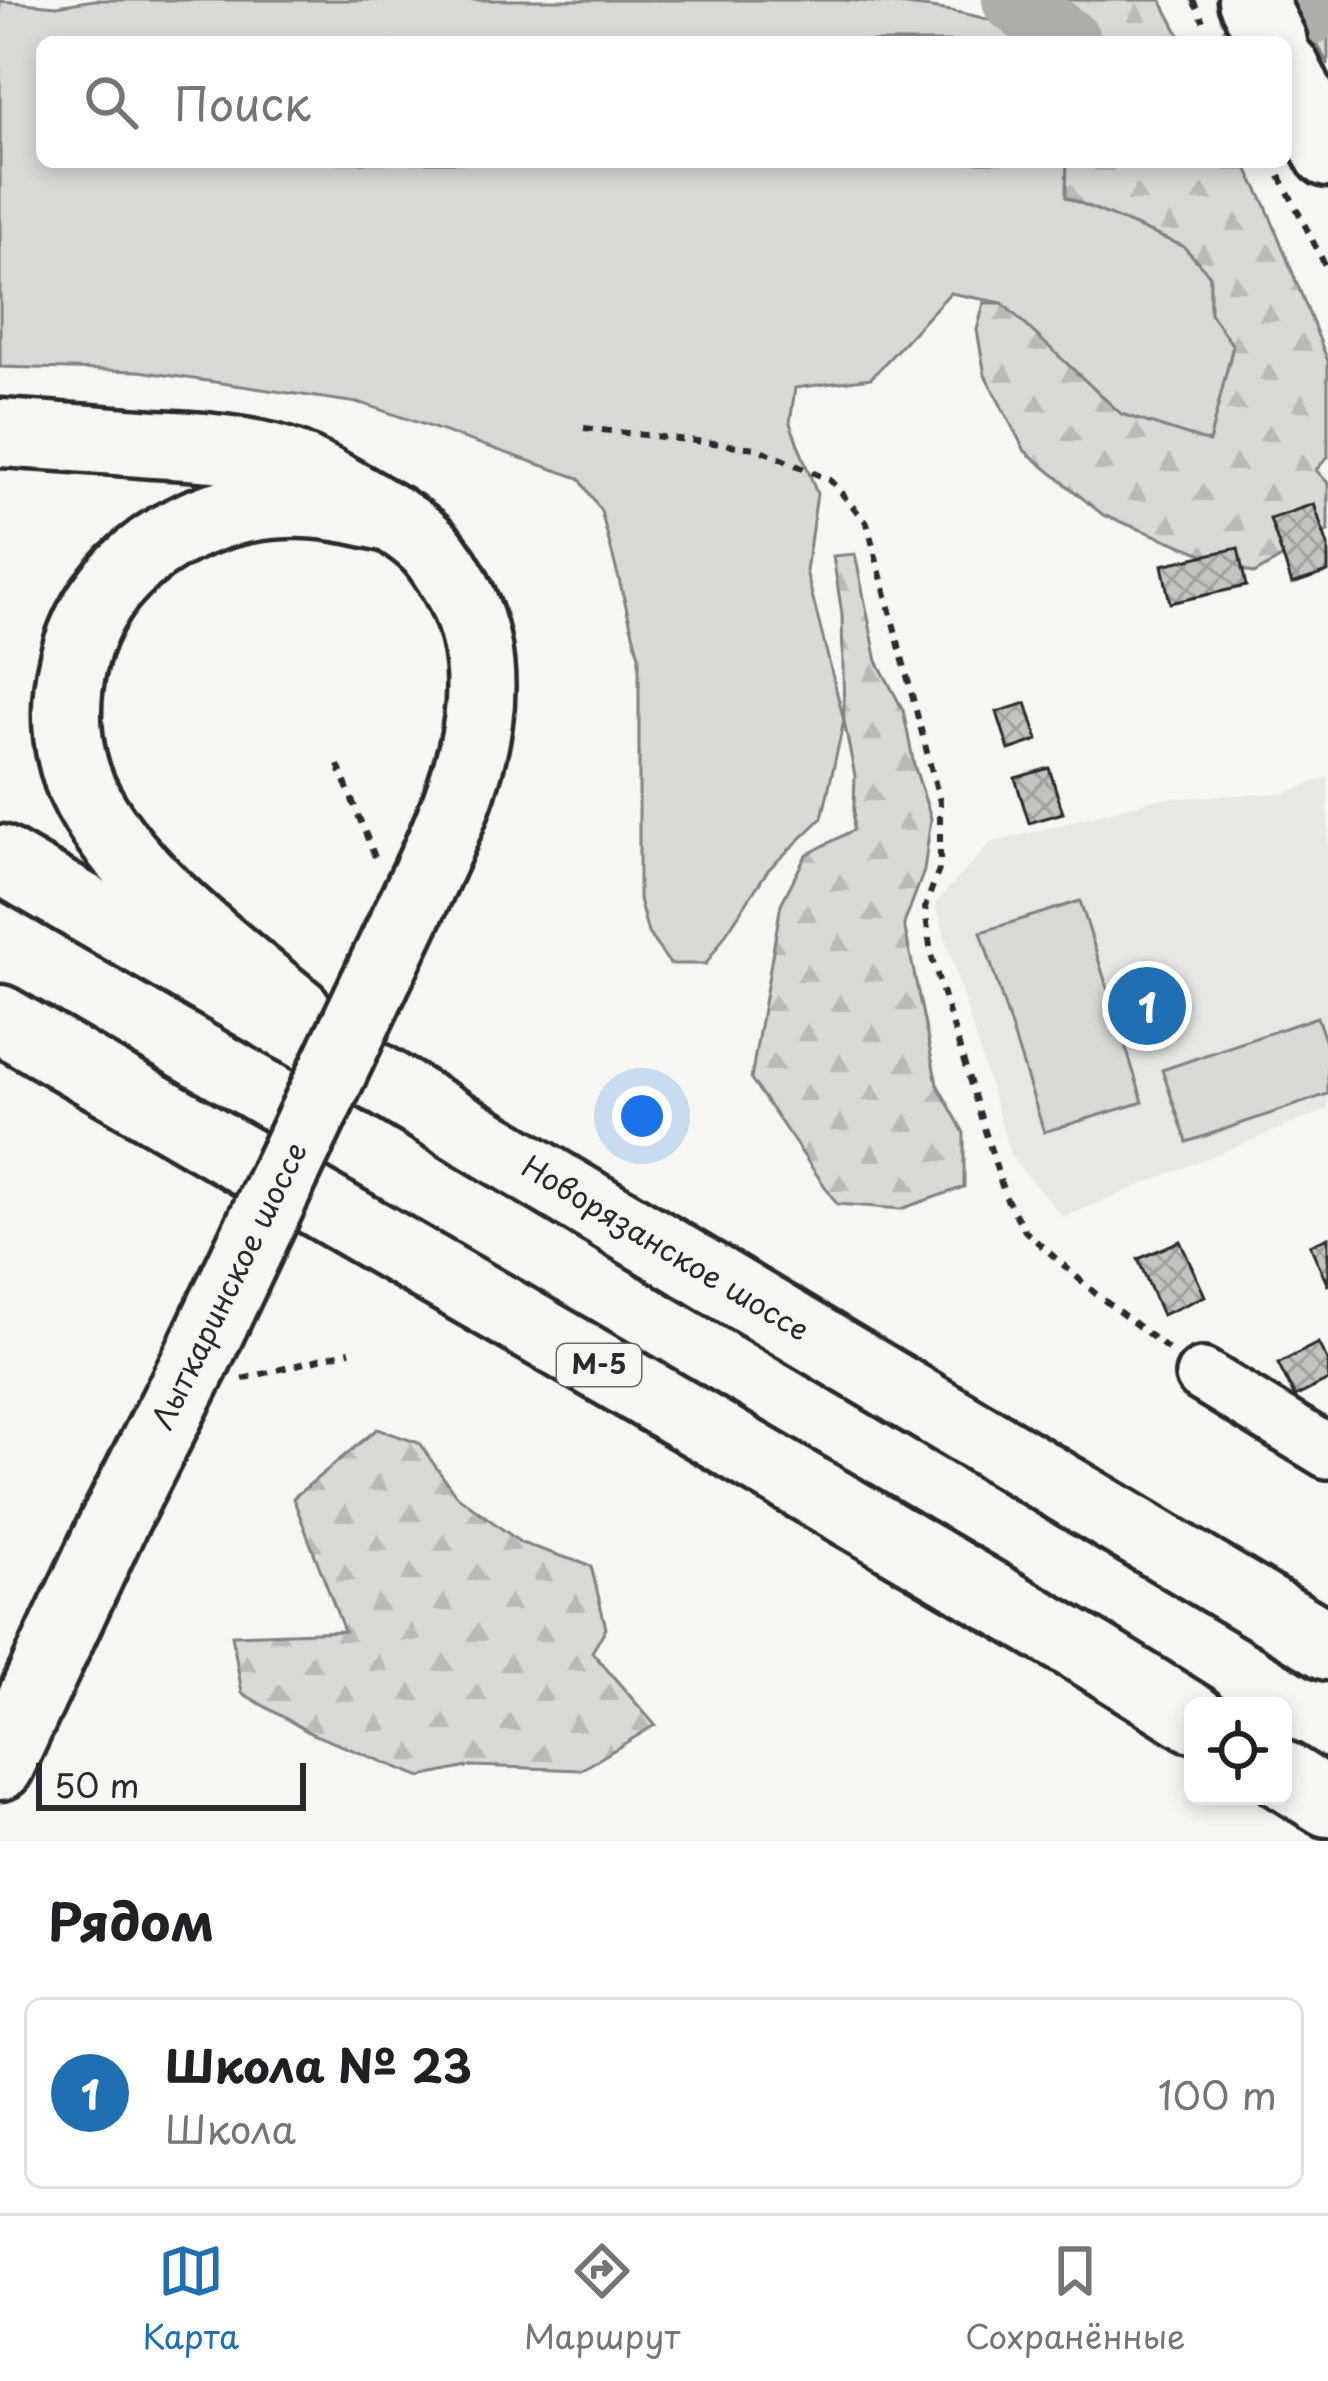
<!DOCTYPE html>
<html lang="ru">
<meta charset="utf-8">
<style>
:root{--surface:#fff;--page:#f6f6f6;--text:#202124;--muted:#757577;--line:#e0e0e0;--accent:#1f6fb2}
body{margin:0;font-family:"Playpen Sans",sans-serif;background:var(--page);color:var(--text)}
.controls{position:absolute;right:36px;bottom:36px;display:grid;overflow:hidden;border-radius:18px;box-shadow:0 6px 18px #0003}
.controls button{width:108px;height:108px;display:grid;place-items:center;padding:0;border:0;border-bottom:3px solid var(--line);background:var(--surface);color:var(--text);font:60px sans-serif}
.scale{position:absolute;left:36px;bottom:30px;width:270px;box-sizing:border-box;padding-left:12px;border:6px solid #2b2b2b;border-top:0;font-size:33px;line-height:42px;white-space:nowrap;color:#2b2b2b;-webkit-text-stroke:9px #f6f6f2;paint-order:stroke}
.you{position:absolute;left:642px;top:1116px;width:42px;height:42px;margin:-30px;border:9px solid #fff;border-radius:50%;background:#1a73e8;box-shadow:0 0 0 18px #1a73e833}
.badge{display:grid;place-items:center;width:78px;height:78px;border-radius:50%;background:var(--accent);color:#fff;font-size:39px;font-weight:700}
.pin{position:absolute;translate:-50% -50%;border:6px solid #fff;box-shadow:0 3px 12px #0006}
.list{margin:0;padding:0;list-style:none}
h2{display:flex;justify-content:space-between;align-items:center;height:156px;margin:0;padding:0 48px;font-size:51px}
h2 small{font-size:39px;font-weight:400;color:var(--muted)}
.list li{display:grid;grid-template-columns:78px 1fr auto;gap:36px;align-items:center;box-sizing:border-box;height:192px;margin:0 24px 24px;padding:0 24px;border:3px solid var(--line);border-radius:18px}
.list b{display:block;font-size:45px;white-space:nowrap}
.list p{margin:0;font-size:39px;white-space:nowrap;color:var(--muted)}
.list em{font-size:39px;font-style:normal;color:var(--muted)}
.icon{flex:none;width:66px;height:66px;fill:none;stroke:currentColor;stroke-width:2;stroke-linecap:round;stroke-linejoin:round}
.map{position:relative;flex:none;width:1328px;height:1841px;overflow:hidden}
.search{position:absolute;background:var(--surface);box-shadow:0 6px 18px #0003;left:36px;right:36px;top:36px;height:132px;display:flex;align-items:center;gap:30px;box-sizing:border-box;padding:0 42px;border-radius:18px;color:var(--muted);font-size:45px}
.sheet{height:372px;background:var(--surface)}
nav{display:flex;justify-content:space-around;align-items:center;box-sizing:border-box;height:168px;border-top:3px solid var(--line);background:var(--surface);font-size:33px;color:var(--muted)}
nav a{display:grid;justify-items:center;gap:6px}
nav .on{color:var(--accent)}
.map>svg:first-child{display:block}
</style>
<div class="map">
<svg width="1328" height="1841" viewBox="0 0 1328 1841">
<defs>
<pattern id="forest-firs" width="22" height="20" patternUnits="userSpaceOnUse" patternTransform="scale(3)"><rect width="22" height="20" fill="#d9d9d5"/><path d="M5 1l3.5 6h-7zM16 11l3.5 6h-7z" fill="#babab7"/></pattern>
<pattern id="building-cross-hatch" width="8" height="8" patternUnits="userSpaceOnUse" patternTransform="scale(3)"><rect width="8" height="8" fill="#c3c3c0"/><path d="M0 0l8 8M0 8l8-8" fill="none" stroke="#9f9f9c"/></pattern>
</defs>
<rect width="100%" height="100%" fill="#f6f6f2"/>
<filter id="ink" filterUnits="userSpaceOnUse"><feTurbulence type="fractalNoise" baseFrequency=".00833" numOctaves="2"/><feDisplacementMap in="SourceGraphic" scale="24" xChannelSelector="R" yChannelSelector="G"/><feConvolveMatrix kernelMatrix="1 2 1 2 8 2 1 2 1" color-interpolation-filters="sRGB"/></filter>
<g filter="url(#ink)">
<!-- built -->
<path fill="#e7e7e3" d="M1328,777V1109L1063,1217L1011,1157L935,903L991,843L1157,799L1285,793Z"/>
<!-- green -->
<path fill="#d9d9d5" stroke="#828280" stroke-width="3" d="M94,0H843C887,3 1003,9 1031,42H42V162H1067L1066,197L1183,246L1210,275V313L1233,345L1209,443L1121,414L1002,303L950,293L871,378L795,388L790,423L817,494L806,571L844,721L822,818L768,870L706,964H670L648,933L639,899V656L601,511L579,478L364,404L139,371L0,367V1L57,6Z
M1080,901L1143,1102L1044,1132L981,932Z
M1317,1017L1328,1049V1094L1187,1142L1162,1070Z"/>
<!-- forest -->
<path fill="url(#forest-firs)" stroke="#828280" stroke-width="3" d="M1024,0H1161L1183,42H1031L1021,30Z
M1295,0H1328V65Z
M1067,162H1244L1266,206L1328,361V457L1316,470L1328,483V531L1254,574L1103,515L1025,451L985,375L977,330L984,303H1002L1121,414L1209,442L1233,346L1210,313V275L1183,246L1066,197Z
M855,554L877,661L903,710L914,765L931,818L924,871L904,924L937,1084L964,1133V1187L901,1209L837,1204L751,1079L781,904L806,855L853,830L855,776L844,721L842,614L833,556Z
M377,1429L419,1443L455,1494L521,1543L591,1566L606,1628L592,1652L655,1725L581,1770L472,1766L421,1777L312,1734L242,1693L232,1635L344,1631L293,1498Z"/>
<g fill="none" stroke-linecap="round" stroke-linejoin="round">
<!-- river -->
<path stroke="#aeaeab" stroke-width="66" d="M1015,0L1068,42
M1252,42L1328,2"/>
</g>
<!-- building -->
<path fill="url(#building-cross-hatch)" stroke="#2b2b2b" stroke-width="3" d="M1314,504L1328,546V572L1292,584L1270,519Z
M1238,548L1246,586L1170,603L1162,565Z
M1026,703L1038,740L1009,750L997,712Z
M1049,768L1063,813L1029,823L1015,778Z
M1328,1237V1286L1310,1245Z
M1180,1241L1205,1296L1162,1315L1138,1259Z
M1318,1343L1328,1362V1380L1295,1397L1278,1364Z"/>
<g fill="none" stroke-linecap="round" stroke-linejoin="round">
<!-- minor casing -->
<g stroke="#2b2b2b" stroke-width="60">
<path id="minor" d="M1202,1375L1328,1452"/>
</g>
<!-- major casing -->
<g stroke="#2b2b2b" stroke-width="75">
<path id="major" d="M1252,0L1273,42
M1286,68L1328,153
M0,433C51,436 103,440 154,444C194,446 233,448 272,458C303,466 341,489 370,506C391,518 420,534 435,554C518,664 472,778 420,888
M298,1011C228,953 119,872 82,789C65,750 63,704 73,663C96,566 188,508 284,504C321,502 357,510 393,519
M0,1766L114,1522L196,1361"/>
</g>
<!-- highway casing -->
<g stroke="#2b2b2b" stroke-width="75">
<path id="highway" d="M0,859L379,1079L1328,1646
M0,1019L618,1377L1094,1656L1193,1718
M1283,1775L1328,1803"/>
</g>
<!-- path -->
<path stroke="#2b2b2b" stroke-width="6" stroke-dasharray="9 9" stroke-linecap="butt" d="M1193,0L1203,21
M1280,176L1328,271
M584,428L756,448L830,480L867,523L940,802V867L925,907L931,955L1005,1196L1025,1231L1096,1294L1168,1349
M338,765L377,862
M243,1379L350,1351"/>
<!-- minor -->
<use href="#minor" stroke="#f6f6f2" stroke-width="51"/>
<!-- major -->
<use href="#major" stroke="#f6f6f2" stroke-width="66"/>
<!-- highway -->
<use href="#highway" stroke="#f6f6f2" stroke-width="66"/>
<!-- major-bridge casing -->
<g stroke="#2b2b2b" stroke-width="75" stroke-linecap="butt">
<path id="major-bridge" d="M196,1361L420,888"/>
</g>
<!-- major-bridge -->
<use href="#major-bridge" stroke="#f6f6f2" stroke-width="66"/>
</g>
</g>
<g text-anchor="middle" stroke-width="9" stroke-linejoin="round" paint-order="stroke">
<!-- shield labels -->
<rect fill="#f6f6f2" stroke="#686867" stroke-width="3" x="557" y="1344" width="84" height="42" rx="9"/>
<g font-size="27" font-weight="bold" fill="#2b2b2b">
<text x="599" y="1374">М-5</text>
</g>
<!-- street labels -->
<g font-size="30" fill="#2b2b2b" stroke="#f6f6f2">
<text transform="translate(665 1249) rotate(31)" y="10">Новорязанское шоссе</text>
<text transform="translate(230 1286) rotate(-64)" y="10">Лыткаринское шоссе</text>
</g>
</g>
</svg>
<div class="controls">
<button><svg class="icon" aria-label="locate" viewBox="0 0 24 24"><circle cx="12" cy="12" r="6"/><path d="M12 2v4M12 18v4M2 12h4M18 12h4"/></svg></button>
</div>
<div class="scale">50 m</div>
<div class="you"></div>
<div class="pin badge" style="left:1147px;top:1006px">1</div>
<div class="search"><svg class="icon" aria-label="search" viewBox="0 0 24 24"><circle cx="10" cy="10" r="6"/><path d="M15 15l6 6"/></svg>Поиск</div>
</div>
<section class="sheet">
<h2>Рядом<small></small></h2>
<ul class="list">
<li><span class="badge">1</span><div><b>Школа № 23</b><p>Школа</p></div><em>100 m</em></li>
</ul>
</section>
<nav>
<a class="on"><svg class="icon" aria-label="map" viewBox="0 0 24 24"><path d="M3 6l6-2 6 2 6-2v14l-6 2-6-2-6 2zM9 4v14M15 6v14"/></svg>Карта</a>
<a><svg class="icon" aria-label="directions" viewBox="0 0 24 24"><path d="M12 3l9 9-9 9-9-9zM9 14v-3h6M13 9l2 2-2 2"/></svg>Маршрут</a>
<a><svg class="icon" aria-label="saved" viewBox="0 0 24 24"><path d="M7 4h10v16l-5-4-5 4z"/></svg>Сохранённые</a>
</nav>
